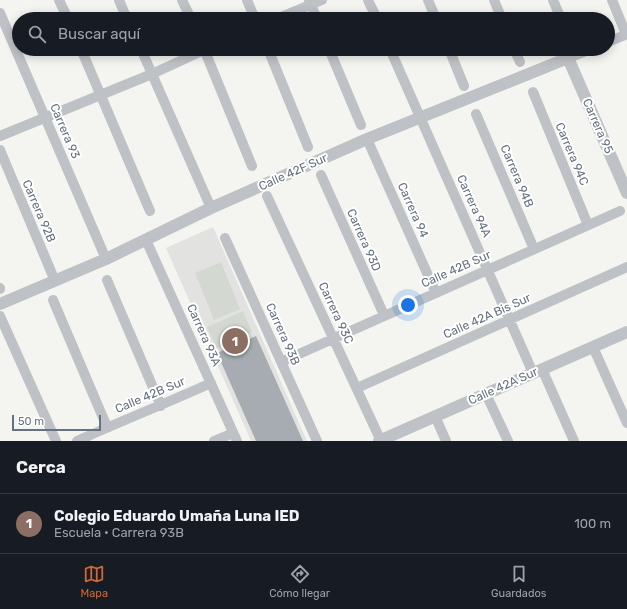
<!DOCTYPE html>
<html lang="es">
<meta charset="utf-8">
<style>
:root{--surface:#171b24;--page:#20242c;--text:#f1f3f6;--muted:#9ea1a6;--line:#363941;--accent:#d06835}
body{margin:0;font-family:Rubik,sans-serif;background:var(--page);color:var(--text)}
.scale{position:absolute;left:12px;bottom:10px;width:89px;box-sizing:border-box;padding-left:4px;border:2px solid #66727f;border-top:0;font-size:11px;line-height:14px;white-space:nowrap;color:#66727f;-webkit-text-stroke:3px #fff;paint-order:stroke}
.you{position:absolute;left:408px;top:305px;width:14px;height:14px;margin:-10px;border:3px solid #fff;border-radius:50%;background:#1a73e8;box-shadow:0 0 0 6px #1a73e833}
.badge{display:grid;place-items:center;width:26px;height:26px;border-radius:50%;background:var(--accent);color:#fff;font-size:13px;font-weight:700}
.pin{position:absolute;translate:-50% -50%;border:2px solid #fff;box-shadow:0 1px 4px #0006}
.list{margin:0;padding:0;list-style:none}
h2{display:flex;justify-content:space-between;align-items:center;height:52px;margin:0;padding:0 16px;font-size:17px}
h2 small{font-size:13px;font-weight:400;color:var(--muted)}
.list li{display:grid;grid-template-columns:26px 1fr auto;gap:12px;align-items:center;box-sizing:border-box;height:60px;padding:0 16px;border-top:1px solid var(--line)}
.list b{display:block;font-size:15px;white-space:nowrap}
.list p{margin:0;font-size:13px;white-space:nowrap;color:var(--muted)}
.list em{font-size:13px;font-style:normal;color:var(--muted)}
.icon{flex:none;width:22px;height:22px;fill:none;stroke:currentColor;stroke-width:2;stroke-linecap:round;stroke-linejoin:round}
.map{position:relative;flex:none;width:627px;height:441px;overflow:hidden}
.search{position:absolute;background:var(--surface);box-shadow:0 2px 10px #0003;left:12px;right:12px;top:12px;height:44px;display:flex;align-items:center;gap:10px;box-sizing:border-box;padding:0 14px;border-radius:22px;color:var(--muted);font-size:15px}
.sheet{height:112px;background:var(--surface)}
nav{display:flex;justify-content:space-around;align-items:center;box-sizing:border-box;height:56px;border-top:1px solid var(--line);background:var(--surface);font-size:11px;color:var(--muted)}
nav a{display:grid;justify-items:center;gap:2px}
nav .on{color:var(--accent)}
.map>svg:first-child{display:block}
</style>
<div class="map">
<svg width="627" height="441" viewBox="0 0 627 441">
<rect width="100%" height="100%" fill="#f4f4f1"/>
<!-- built -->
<path fill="#e2e3e1" d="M213,227L307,441H251L166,248Z"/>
<!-- green -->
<path fill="#d3d9d1" d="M221,262L240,309L214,320L195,273Z
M243,311L252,332L216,348L207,327Z"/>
<!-- building -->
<path fill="#a6acb1" d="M256,336L303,441H256L217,353Z"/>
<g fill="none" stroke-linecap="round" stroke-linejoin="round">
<!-- minor -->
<path stroke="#bec1c5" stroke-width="10" d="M59,0L68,19
M119,0L127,19
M182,0L191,19
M247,0L255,19
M309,0L317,19
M368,0L377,19
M428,0L436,19
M494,0L502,19
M553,0L561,19
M612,0L626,34
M0,13L106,259
M276,19L322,0
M608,42L627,34
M81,49L150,211
M141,49L211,208
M204,49L252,166
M268,49L308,147
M329,49L361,125
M390,49L533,373
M449,49L464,86
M514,49L520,62
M568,58L591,49
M533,92L588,225
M476,114L534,249
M0,136L152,74L206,49
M367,139L436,293
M0,150L55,281
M321,175L384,315
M267,196L381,441
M225,238L317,441
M146,240L237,441
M107,280L161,406
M0,288V289
M53,300L107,427
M0,316L56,441
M593,347L627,423
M281,362L620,211
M542,369L574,441
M357,388L627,267
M486,394L508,441
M435,416L446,441
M77,441C121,421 167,403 211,383
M214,441L233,433"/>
<!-- tertiary -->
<path stroke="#bec1c5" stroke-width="12" d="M0,304L106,259L211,208L367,139L568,58L627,193
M379,441L627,332"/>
</g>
<g text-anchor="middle" stroke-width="4" stroke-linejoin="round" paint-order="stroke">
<!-- street labels -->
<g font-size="12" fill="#66727f" stroke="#fff">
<text transform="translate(598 126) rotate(66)" y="4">Carrera 95</text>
<text transform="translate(65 131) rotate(67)" y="4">Carrera 93</text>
<text transform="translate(572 154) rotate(67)" y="4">Carrera 94C</text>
<text transform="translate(293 172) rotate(-24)" y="4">Calle 42F Sur</text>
<text transform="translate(517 176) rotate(67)" y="4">Carrera 94B</text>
<text transform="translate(474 206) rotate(66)" y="4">Carrera 94A</text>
<text transform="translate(413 210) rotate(66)" y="4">Carrera 94</text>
<text transform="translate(39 211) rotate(67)" y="4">Carrera 92B</text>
<text transform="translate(364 240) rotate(66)" y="4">Carrera 93D</text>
<text transform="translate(456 269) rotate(-24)" y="4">Calle 42B Sur</text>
<text transform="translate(336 313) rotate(65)" y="4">Carrera 93C</text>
<text transform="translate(487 316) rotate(-24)" y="4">Calle 42A Bis Sur</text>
<text transform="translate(283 334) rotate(66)" y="4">Carrera 93B</text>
<text transform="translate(204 335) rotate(66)" y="4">Carrera 93A</text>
<text transform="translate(503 386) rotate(-24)" y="4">Calle 42A Sur</text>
<text transform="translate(150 395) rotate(-23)" y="4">Calle 42B Sur</text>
</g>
</g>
</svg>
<div class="scale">50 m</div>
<div class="you"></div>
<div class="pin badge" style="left:235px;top:341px;background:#8d6e63">1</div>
<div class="search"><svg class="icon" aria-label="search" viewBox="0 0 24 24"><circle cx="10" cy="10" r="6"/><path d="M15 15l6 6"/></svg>Buscar aquí</div>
</div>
<section class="sheet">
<h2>Cerca<small></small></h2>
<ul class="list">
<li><span class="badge" style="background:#8d6e63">1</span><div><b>Colegio Eduardo Umaña Luna IED</b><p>Escuela · Carrera 93B</p></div><em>100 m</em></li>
</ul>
</section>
<nav>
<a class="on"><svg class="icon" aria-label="map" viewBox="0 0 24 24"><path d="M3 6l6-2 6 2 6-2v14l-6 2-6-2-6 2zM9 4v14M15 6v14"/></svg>Mapa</a>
<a><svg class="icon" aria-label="directions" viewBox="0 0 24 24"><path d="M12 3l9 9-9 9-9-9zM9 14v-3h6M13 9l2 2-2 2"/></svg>Cómo llegar</a>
<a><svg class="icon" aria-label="saved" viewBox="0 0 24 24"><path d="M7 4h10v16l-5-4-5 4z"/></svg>Guardados</a>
</nav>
